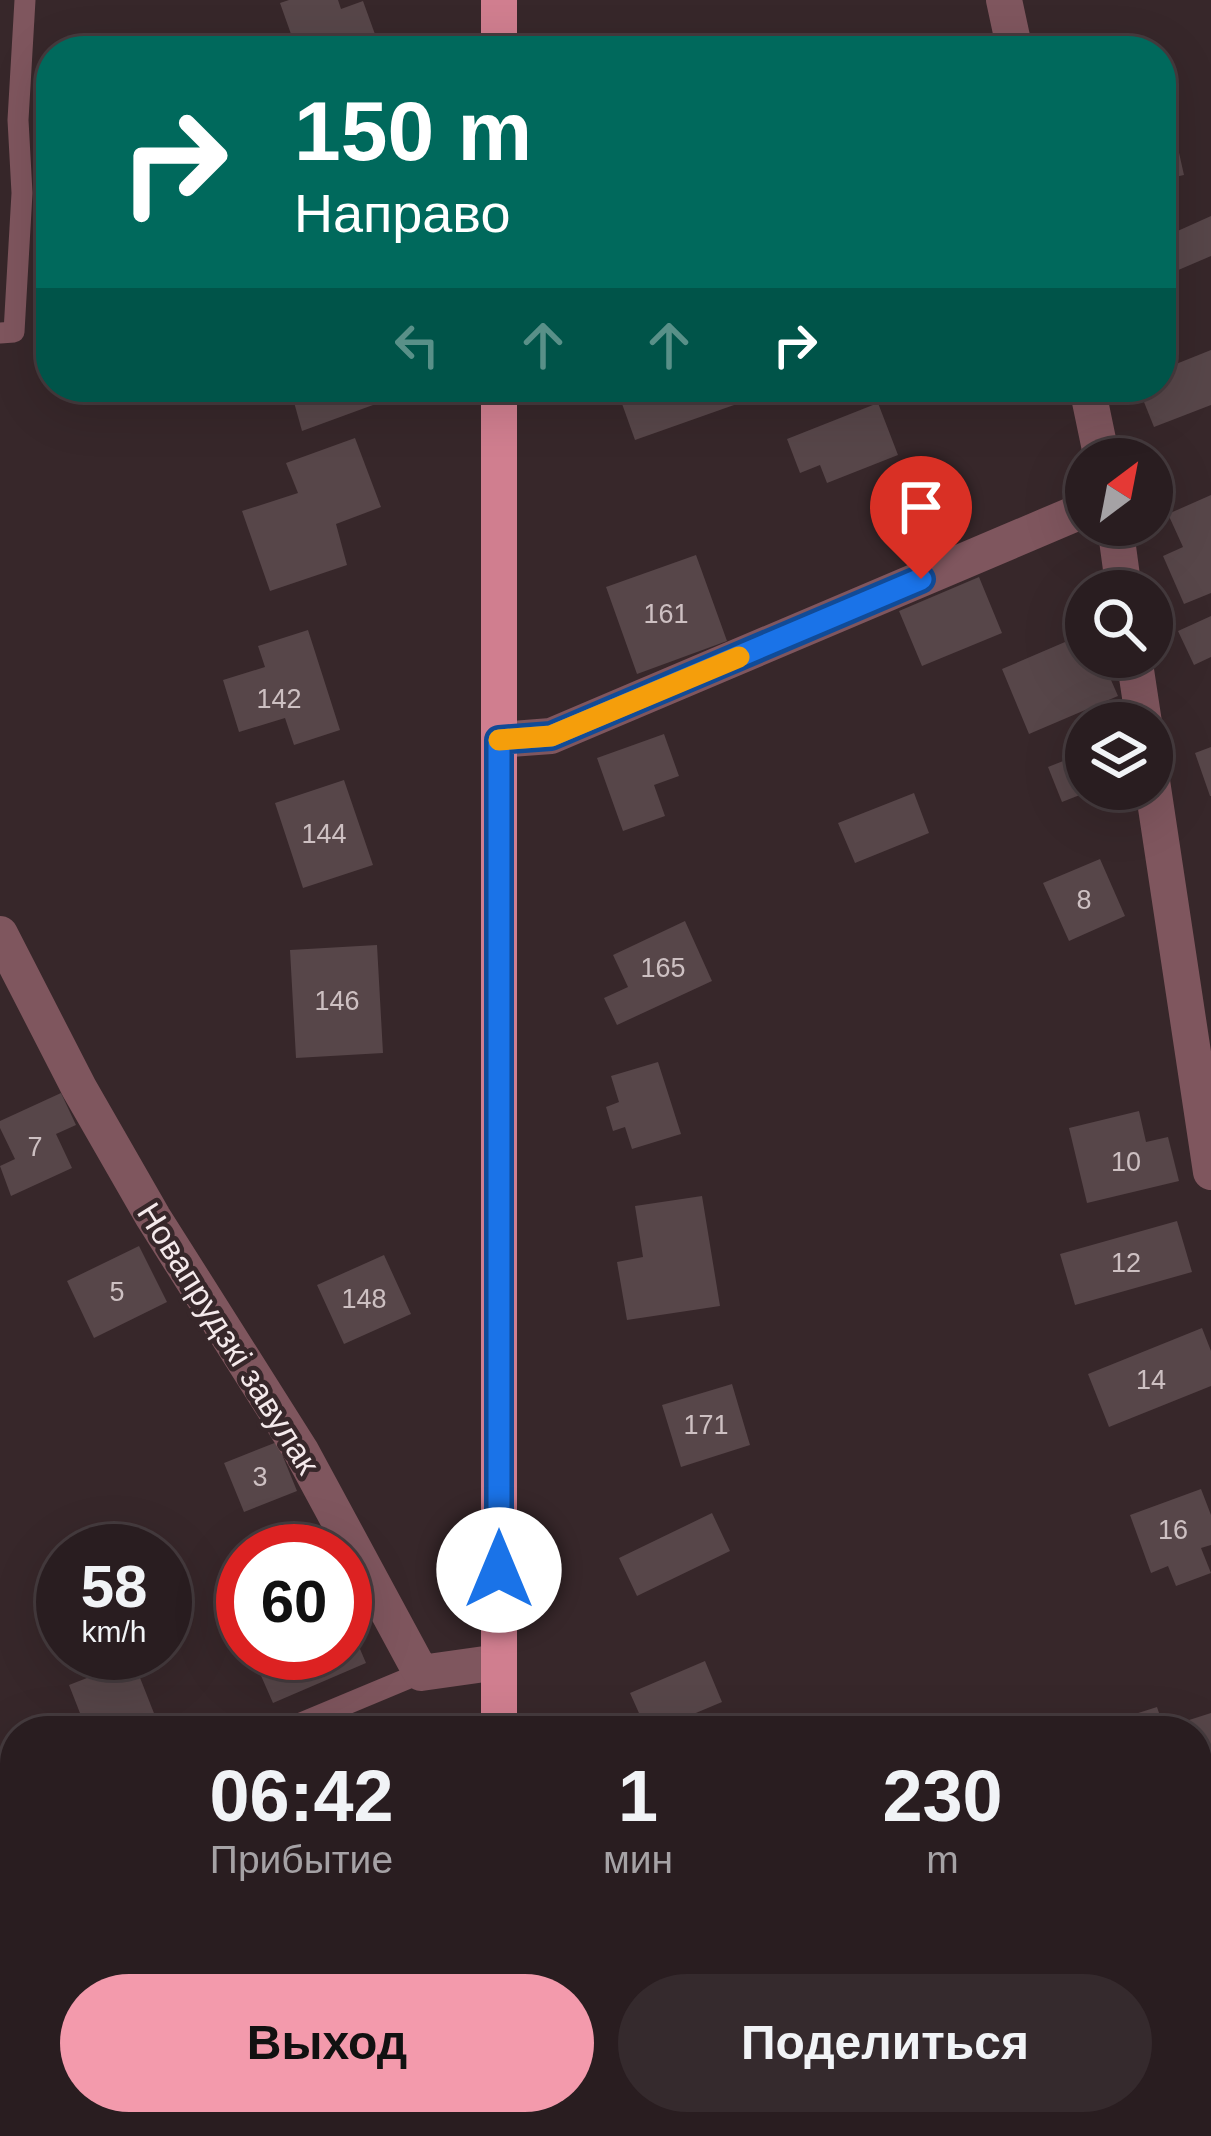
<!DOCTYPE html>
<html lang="ru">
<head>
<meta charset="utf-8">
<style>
	:root { --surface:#291d20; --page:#352a2d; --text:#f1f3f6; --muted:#a5a2a5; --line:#453b3e; --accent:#f39aac }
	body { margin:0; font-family:Arial,sans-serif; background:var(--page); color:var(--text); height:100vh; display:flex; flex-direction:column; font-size:45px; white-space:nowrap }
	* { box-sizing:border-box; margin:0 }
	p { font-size:39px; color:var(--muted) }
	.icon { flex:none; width:66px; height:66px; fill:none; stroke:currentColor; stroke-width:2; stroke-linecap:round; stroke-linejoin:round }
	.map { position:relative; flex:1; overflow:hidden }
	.drawer { position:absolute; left:0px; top:1716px; width:1212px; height:420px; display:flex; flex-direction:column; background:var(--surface); border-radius:48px 48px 0 0; box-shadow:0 12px 48px #0002,0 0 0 3px var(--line) }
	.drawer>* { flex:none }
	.guide { position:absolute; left:36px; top:36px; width:1140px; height:366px; border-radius:48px; box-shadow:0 12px 48px #0002,0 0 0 3px var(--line); background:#00695c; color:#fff; overflow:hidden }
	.needle { width:78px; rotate:32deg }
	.tools { position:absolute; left:1065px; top:438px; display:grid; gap:24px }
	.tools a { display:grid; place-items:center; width:108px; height:108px; border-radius:50%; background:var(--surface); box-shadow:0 12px 48px #0002,0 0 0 3px var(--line); font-size:60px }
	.speed { position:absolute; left:36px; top:1524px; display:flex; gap:24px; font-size:60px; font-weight:700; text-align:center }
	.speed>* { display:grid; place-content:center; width:156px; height:156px; border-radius:50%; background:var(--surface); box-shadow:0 12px 48px #0002,0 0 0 3px var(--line); line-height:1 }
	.speed small { font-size:30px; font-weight:400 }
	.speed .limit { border:18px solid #d22; background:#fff; color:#111 }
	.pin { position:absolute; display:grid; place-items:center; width:102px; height:102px; color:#fff; margin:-123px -51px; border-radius:50% 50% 50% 0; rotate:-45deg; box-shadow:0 0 12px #0007 }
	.pin .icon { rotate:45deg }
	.me { position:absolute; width:132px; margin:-66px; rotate:0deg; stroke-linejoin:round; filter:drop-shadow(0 0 9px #0008) }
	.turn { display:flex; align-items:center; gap:42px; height:252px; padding:0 60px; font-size:54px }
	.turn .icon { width:156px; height:156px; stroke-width:2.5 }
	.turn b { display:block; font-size:84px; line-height:102px }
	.lanes { display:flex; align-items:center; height:114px; padding:0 60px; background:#0003; justify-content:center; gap:60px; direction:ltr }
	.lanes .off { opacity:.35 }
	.eta { display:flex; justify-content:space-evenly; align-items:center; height:204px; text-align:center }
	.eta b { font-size:72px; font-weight:600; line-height:84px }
	.primary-button { display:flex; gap:24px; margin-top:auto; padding:24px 60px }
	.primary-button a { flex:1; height:138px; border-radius:72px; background:var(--accent); color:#111; font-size:48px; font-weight:600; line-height:138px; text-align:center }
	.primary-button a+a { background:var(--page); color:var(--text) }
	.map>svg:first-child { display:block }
</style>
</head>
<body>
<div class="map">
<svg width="1211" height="2136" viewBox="0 0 1211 2136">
	<rect width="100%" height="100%" fill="#37272a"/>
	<path fill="#574649" d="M289,0H338L341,9L363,1L376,37L356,44L359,51H297L280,3Z
		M1169,108L1184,175L1161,180V110Z
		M1211,216V256L1176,271L1162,238Z
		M1211,350V405L1154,427L1138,387H1161V370Z
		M314,387H367L373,405L302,431L292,395Z
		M616,387H747L751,399L635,440Z
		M878,403L898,455L827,483L820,465L800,473L787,439Z
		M355,438L381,507L336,524L347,565L270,591L242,511L298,493L286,463Z
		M1211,495V593L1184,604L1163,556L1183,547L1168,514Z
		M696,555L727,641L637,674L606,587Z
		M979,577L1002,633L922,666L899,611Z
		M1211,616V657L1194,665L1178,631Z
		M308,630L340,730L294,745L285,718L239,732L223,680L265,667L258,646Z
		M1086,633V657H1101L1118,696L1029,734L1002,669Z
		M664,734L679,776L654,785L665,816L623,831L597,758Z
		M1211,747V796H1210L1195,753Z
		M1086,752V789H1095L1062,802L1048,767Z
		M344,780L373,865L303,888L275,803Z
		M914,793L929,833L855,863L838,823Z
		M1100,859L1125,916L1069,941L1043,883Z
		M685,921L712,981L617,1025L604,998L628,987L613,955Z
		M377,945L383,1053L296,1058L290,950Z
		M658,1062L681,1134L632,1149L625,1127L613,1131L606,1107L619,1102L611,1076Z
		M61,1093L76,1125L56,1134L72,1168L11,1196L0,1166L15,1159L0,1128V1121Z
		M1139,1111L1146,1142L1168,1137L1179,1181L1087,1203L1069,1128Z
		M702,1196L720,1306L627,1320L617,1262L643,1257L635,1206Z
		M1177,1221L1192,1272L1075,1305L1060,1254Z
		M139,1246L167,1302L94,1338L67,1281Z
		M384,1255L411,1314L344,1344L317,1285Z
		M1202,1328L1211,1351V1386L1109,1427L1088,1374Z
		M732,1384L750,1445L681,1467L662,1405Z
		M277,1442L297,1491L244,1512L224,1463Z
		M1201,1489L1211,1515V1545L1201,1548L1211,1573L1176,1586L1168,1566L1151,1573L1130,1515Z
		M712,1513L730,1551L637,1596L619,1558Z
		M345,1614L366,1663L273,1703L251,1653H345Z
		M133,1660L161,1731H87L69,1685Z
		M705,1661L722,1702L653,1731H647L630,1693Z
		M1157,1707L1164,1728L1211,1713V1754L1197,1758V1731H1113L1110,1722Z
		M1211,1840V1887L1197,1893V1846Z
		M232,2121H342L348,2136H238Z
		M581,2121H645L651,2136H586Z"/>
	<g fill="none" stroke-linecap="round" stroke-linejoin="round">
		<path stroke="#7f565e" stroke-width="21" d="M0,333L14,332L22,193L18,120L25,0
			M282,1731L421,1673
			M0,1849L15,1843"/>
		<path stroke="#7f565e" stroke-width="36" d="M1004,0L1015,51
			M1087,387L1102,459
			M1115,525L1124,591
			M1134,657L1144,723
			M499,740L551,736L1086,509
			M1152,781L1211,1172
			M0,934L79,1088L153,1217L301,1451L421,1673L499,1662"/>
		<path stroke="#d07e8f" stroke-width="36" d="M499,0V51
			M499,1731V387
			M499,2121V2136"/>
	</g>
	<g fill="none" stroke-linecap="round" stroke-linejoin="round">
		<g stroke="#114b97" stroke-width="30">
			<path id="route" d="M499,1570V740L551,736L921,579"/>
		</g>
		<use href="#route" stroke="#1a73e8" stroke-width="21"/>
		<path stroke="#f59e0b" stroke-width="21" d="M499,740L551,736L739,657"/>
	</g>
	<g text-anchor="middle" stroke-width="9" stroke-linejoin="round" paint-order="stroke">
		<g font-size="27" fill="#cdc0c2">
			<text x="666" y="623">161</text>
			<text x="279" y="708">142</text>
			<text x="324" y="843">144</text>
			<text x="1084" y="909">8</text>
			<text x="663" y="977">165</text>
			<text x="337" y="1010">146</text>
			<text x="35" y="1156">7</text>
			<text x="1126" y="1171">10</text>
			<text x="1126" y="1272">12</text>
			<text x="117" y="1301">5</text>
			<text x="364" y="1308">148</text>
			<text x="1151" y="1389">14</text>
			<text x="706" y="1434">171</text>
			<text x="260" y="1486">3</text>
			<text x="1173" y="1539">16</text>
		</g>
		<g font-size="33" fill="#f4e9eb" stroke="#37272a">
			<text transform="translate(229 1338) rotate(58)" y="12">Новапрудзкі завулак</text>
		</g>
	</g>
</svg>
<div class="tools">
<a><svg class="needle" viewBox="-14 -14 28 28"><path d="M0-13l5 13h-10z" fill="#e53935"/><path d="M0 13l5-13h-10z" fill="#a5a2a5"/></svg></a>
<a><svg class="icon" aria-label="search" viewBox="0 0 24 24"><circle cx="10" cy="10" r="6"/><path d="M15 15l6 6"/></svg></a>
<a><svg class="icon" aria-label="layers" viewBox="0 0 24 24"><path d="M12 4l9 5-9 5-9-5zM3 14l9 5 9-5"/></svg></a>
</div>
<div class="speed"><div>58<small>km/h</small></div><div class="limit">60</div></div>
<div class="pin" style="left:921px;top:579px;background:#d93025"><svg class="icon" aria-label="arrive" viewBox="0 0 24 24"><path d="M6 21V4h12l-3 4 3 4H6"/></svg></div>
<svg class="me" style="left:499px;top:1570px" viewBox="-20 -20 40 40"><circle r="19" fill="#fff"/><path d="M0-13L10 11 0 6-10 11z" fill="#1a73e8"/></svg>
<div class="guide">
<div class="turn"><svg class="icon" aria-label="right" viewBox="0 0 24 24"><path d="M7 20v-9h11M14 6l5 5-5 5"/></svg><div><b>150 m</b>Направо</div></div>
<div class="lanes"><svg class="icon off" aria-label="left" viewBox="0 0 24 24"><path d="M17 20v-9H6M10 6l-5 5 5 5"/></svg><svg class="icon off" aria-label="ahead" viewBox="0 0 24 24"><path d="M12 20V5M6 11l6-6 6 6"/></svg><svg class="icon off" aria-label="ahead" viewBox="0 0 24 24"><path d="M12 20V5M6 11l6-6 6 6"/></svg><svg class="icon" aria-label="right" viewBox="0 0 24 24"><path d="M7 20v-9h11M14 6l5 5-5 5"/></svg></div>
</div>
<section class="drawer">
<div class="eta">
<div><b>06:42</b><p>Прибытие</p></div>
<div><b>1</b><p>мин</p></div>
<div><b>230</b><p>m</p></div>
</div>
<div class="primary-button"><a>Выход</a><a>Поделиться</a></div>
</section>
</div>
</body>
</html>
